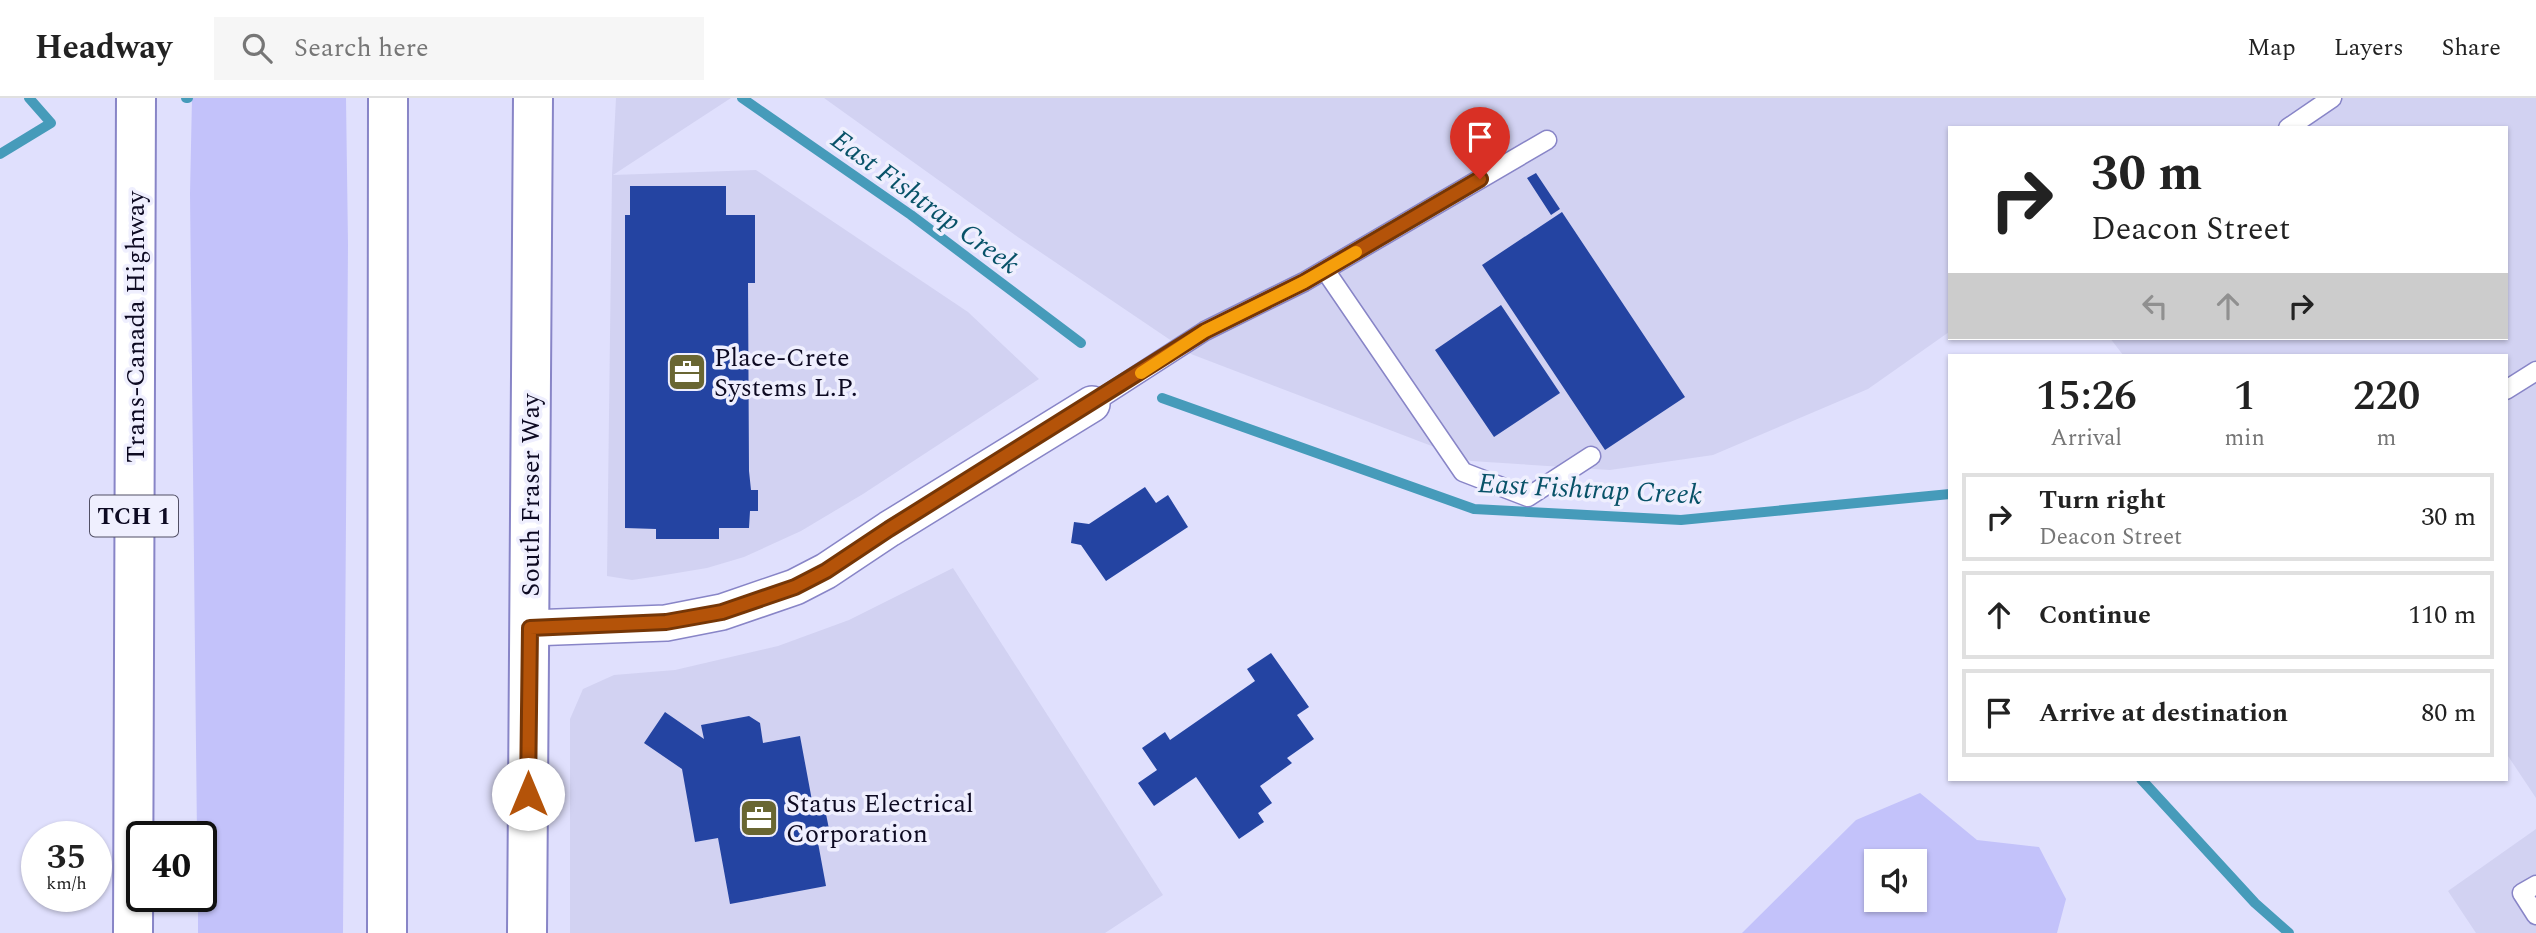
<!DOCTYPE html>
<html lang="en">
<head>
<meta charset="utf-8">
<style>
	:root { --surface:#fff; --page:#f6f6f6; --text:#222; --muted:#767676; --line:#e0e0e0 }
	body { margin:0; font-family:Spectral,serif; background:var(--page); color:var(--text); height:100vh; display:flex; flex-direction:column; font-size:26px; white-space:nowrap }
	* { box-sizing:border-box; margin:0 }
	p { font-size:23px; color:var(--muted) }
	.icon { flex:none; width:38px; height:38px; fill:none; stroke:currentColor; stroke-width:2; stroke-linecap:round; stroke-linejoin:round }
	.map { position:relative; flex:1; overflow:hidden }
	.sheet { position:absolute; left:1948px; top:256px; width:560px; height:427px; display:flex; flex-direction:column; background:var(--surface); border-radius:0px; box-shadow:0 2px 5px #0004 }
	.sheet>* { flex:none }
	.top-card { position:absolute; left:1948px; top:28px; width:560px; height:214px; border-radius:0px; box-shadow:0 2px 5px #0004; background:#fff; color:var(--text); overflow:hidden }
	.controls { position:absolute; left:1864px; top:751px; display:grid; gap:14px }
	.controls a { display:grid; place-items:center; width:63px; height:63px; border-radius:0px; background:var(--surface); box-shadow:0 2px 5px #0004; font-size:35px }
	.speed { position:absolute; left:21px; top:723px; display:flex; gap:14px; font-size:35px; font-weight:700; text-align:center }
	.speed>* { display:grid; place-content:center; width:91px; height:91px; border-radius:50%; background:var(--surface); box-shadow:0 2px 5px #0004; line-height:1 }
	.speed small { font-size:18px; font-weight:400 }
	.speed .limit { border:4px solid #111; border-radius:10px; background:#fff; color:#111 }
	.pin { position:absolute; display:grid; place-items:center; width:60px; height:60px; color:#fff; margin:-72px -30px; border-radius:50% 50% 50% 0; rotate:-45deg; box-shadow:0 0 7px #0007 }
	.pin .icon { rotate:45deg }
	.me { position:absolute; width:77px; margin:-38px; rotate:0deg; stroke-linejoin:round; filter:drop-shadow(0 0 5px #0008) }
	.turn { display:flex; align-items:center; gap:24px; height:147px; padding:0 28px; font-size:32px }
	.turn .icon { width:91px; height:91px; stroke-width:2.5 }
	.turn b { display:block; font-size:49px; line-height:60px }
	.lanes { display:flex; align-items:center; height:66px; padding:0 28px; background:#0003; justify-content:center; gap:35px; direction:ltr }
	.lanes .off { opacity:.35 }
	.eta { display:flex; justify-content:space-evenly; align-items:center; height:119px; text-align:center }
	.eta b { font-size:42px; font-weight:600; line-height:49px }
	ul { padding:0; list-style:none }
	li { display:flex; align-items:center; gap:21px; height:88px; margin:0 14px 10px; padding:0 14px; border:4px solid var(--line); border-radius:0px }
	li div { flex:1 }
	li b { display:block; font-size:26px }
	li em { font-style:normal }
	header { display:flex; align-items:center; gap:42px; box-sizing:border-box; height:98px; padding:0 35px; background:var(--surface); border-bottom:2px solid var(--line) }
	header strong { font-size:33px }
	nav { display:flex; gap:38px; margin-inline-start:auto; font-size:24px }
	.search { width:490px; height:63px; background:var(--page); display:flex; align-items:center; gap:18px; box-sizing:border-box; padding:0 24px; border-radius:0px; color:var(--muted); font-size:26px }
	.map>svg:first-child { display:block }
</style>
</head>
<body>
<header>
<strong>Headway</strong>
<div class="search"><svg class="icon" aria-label="search" viewBox="0 0 24 24"><circle cx="10" cy="10" r="6"/><path d="M15 15l6 6"/></svg>Search here</div>
<nav><a>Map</a><a>Layers</a><a>Share</a></nav>
</header>
<div class="map">
<svg width="2536" height="835" viewBox="0 0 2536 835">
	<rect width="100%" height="100%" fill="#e0e0fd"/>
	<path fill="#d2d2f2" d="M616,0H731L613,77L756,72L968,214L1039,281L863,396L801,433L744,459L707,470L659,478L632,482L607,478L612,77Z
		M824,0H2536V700L2506,655V257H2123L2110,240H2506V30H1950L1949,234L1868,291L1713,357L1610,372L1471,363L1191,256L1015,137Z
		M953,470L1163,797L1105,835H570V621L583,591L614,577L675,572L778,548L849,522Z
		M2536,731V835H2476L2448,793Z"/>
	<path fill="#c3c2fa" fill-rule="evenodd" d="M192,0H346L348,147L343,835H198V798H201V738H197L190,96Z
		M1920,695L1977,742L2039,749L2066,801L2057,835H1742L1856,722ZM1876,763H1914V802H1876Z"/>
	<g fill="none" stroke-linecap="round" stroke-linejoin="round">
		<path stroke="#469bba" stroke-width="10" d="M186,0H188
			M742,0L911,117L1081,245
			M0,56L51,25L29,0
			M1162,300L1474,411L1681,422L1950,396
			M2141,681L2255,805L2289,835"/>
	</g>
	<path fill="#2444a2" d="M1536,75L1560,111L1551,117L1527,80Z
		M630,88H726V117H755V185H748L749,373L751,392H758V413H750L749,430H719V441H656V431L625,430V117H630Z
		M1562,114L1685,299L1605,352L1482,167Z
		M1501,207L1560,295L1494,339L1435,252Z
		M1145,389L1156,405L1168,397L1188,429L1106,483L1081,447L1071,445L1074,424L1089,426Z
		M1271,555L1309,609L1297,617L1314,641L1287,660L1292,665L1260,688L1272,705L1258,715L1264,724L1239,741L1196,679L1154,708L1138,685L1157,672L1142,650L1165,634L1170,642L1255,583L1247,571Z
		M665,614L704,641L701,627L749,618L760,625L763,645L800,638L813,708L824,706L829,731L816,734L826,788L730,806L718,740L695,744L682,671L644,645Z"/>
	<g fill="none" stroke-linecap="round" stroke-linejoin="round">
		<g stroke="#8885c7" stroke-width="21">
			<path id="service" d="M2288,30L2332,0
				M1325,172L1463,374L1528,399L1591,358
				M2506,292L2536,273
				M1092,306L1205,233L1304,184L1547,42
				M2536,787L2522,795L2536,817"/>
		</g>
		<g stroke="#8885c7" stroke-width="38">
			<path id="minor" d="M530,530L666,525L722,514L795,489L826,473L889,431L1092,306"/>
		</g>
		<g stroke="#8885c7" stroke-width="42">
			<path id="tertiary" d="M527,835L533,0"/>
		</g>
		<g stroke="#8885c7" stroke-width="42">
			<path id="motorway" d="M133,835L136,0
				M387,835L388,0"/>
		</g>
		<use href="#service" stroke="#fff" stroke-width="18"/>
		<use href="#minor" stroke="#fff" stroke-width="35"/>
		<use href="#tertiary" stroke="#fff" stroke-width="38"/>
		<use href="#motorway" stroke="#fff" stroke-width="38"/>
	</g>
	<g fill="none" stroke-linecap="round" stroke-linejoin="round">
		<g stroke="#753606" stroke-width="18">
			<path id="route" d="M528,696L530,530L666,524L722,514L795,489L826,473L889,431L1205,233L1304,184L1480,81"/>
		</g>
		<use href="#route" stroke="#b45309" stroke-width="12"/>
		<path stroke="#f59e0b" stroke-width="12" d="M1141,275L1205,233L1304,184L1356,154"/>
	</g>
	<defs>
		<g id="office-square" transform="scale(2.0125)"><rect x="-9" y="-9" width="18" height="18" rx="4" fill="#696632" stroke="#efeffe"/><path d="M-6-3h4V-5.5h4V-3h4V5H-6ZM-1-4.5V-3h2v-1.5ZM-6 0V1H6V0Z" fill="#fff"/></g>
	</defs>
	<g fill-rule="evenodd">
		<use href="#office-square" x="687" y="274"/>
		<use href="#office-square" x="759" y="720"/>
	</g>
	<g text-anchor="middle" stroke-width="7" stroke-linejoin="round" paint-order="stroke">
		<rect fill="#efeffe" stroke="#514f64" stroke-width="2" x="90" y="397.5" width="88" height="41" rx="5"/>
		<g font-size="24" font-weight="bold" fill="#0d0a22">
			<text x="134" y="426">TCH 1</text>
		</g>
		<g font-size="26" fill="#0d0a22" stroke="#efeffe">
			<text transform="translate(135 229) rotate(-90)" y="9">Trans-Canada Highway</text>
			<text transform="translate(530 397) rotate(-90)" y="9">South Fraser Way</text>
		</g>
		<g font-size="26" fill="#0d0a22" stroke="#efeffe" text-anchor="start">
			<text x="714" y="268">Place-Crete<tspan x="714" dy="30">Systems L.P.</tspan></text>
			<text x="786" y="714">Status Electrical<tspan x="786" dy="30">Corporation</tspan></text>
		</g>
		<g font-size="28" font-style="italic" fill="#085268" stroke="#efeffe">
			<text transform="translate(926 103) rotate(36)" y="10">East Fishtrap Creek</text>
			<text transform="translate(1590 390) rotate(3)" y="10">East Fishtrap Creek</text>
		</g>
	</g>
</svg>
<div class="controls">
<a><svg class="icon" aria-label="sound" viewBox="0 0 24 24"><path d="M4 9h4l5-4v14l-5-4H4zM17 9q2 3 0 6"/></svg></a>
</div>
<div class="speed"><div>35<small>km/h</small></div><div class="limit">40</div></div>
<div class="pin" style="left:1480px;top:81px;background:#d93025"><svg class="icon" aria-label="arrive" viewBox="0 0 24 24"><path d="M6 21V4h12l-3 4 3 4H6"/></svg></div>
<svg class="me" style="left:528px;top:696px" viewBox="-20 -20 40 40"><circle r="19" fill="#fff"/><path d="M0-13L10 11 0 6-10 11z" fill="#b45309"/></svg>
<div class="top-card">
<div class="turn"><svg class="icon" aria-label="right" viewBox="0 0 24 24"><path d="M7 20v-9h11M14 6l5 5-5 5"/></svg><div><b>30 m</b>Deacon Street</div></div>
<div class="lanes"><svg class="icon off" aria-label="left" viewBox="0 0 24 24"><path d="M17 20v-9H6M10 6l-5 5 5 5"/></svg><svg class="icon off" aria-label="ahead" viewBox="0 0 24 24"><path d="M12 20V5M6 11l6-6 6 6"/></svg><svg class="icon" aria-label="right" viewBox="0 0 24 24"><path d="M7 20v-9h11M14 6l5 5-5 5"/></svg></div>
</div>
<section class="sheet">
<div class="eta">
<div><b>15:26</b><p>Arrival</p></div>
<div><b>1</b><p>min</p></div>
<div><b>220</b><p>m</p></div>
</div>
<ul>
<li><svg class="icon" aria-label="right" viewBox="0 0 24 24"><path d="M7 20v-9h11M14 6l5 5-5 5"/></svg><div><b>Turn right</b><p>Deacon Street</p></div><em>30 m</em></li>
<li><svg class="icon" aria-label="ahead" viewBox="0 0 24 24"><path d="M12 20V5M6 11l6-6 6 6"/></svg><div><b>Continue</b></div><em>110 m</em></li>
<li><svg class="icon" aria-label="arrive" viewBox="0 0 24 24"><path d="M6 21V4h12l-3 4 3 4H6"/></svg><div><b>Arrive at destination</b></div><em>80 m</em></li>
</ul>
</section>
</div>
</body>
</html>
